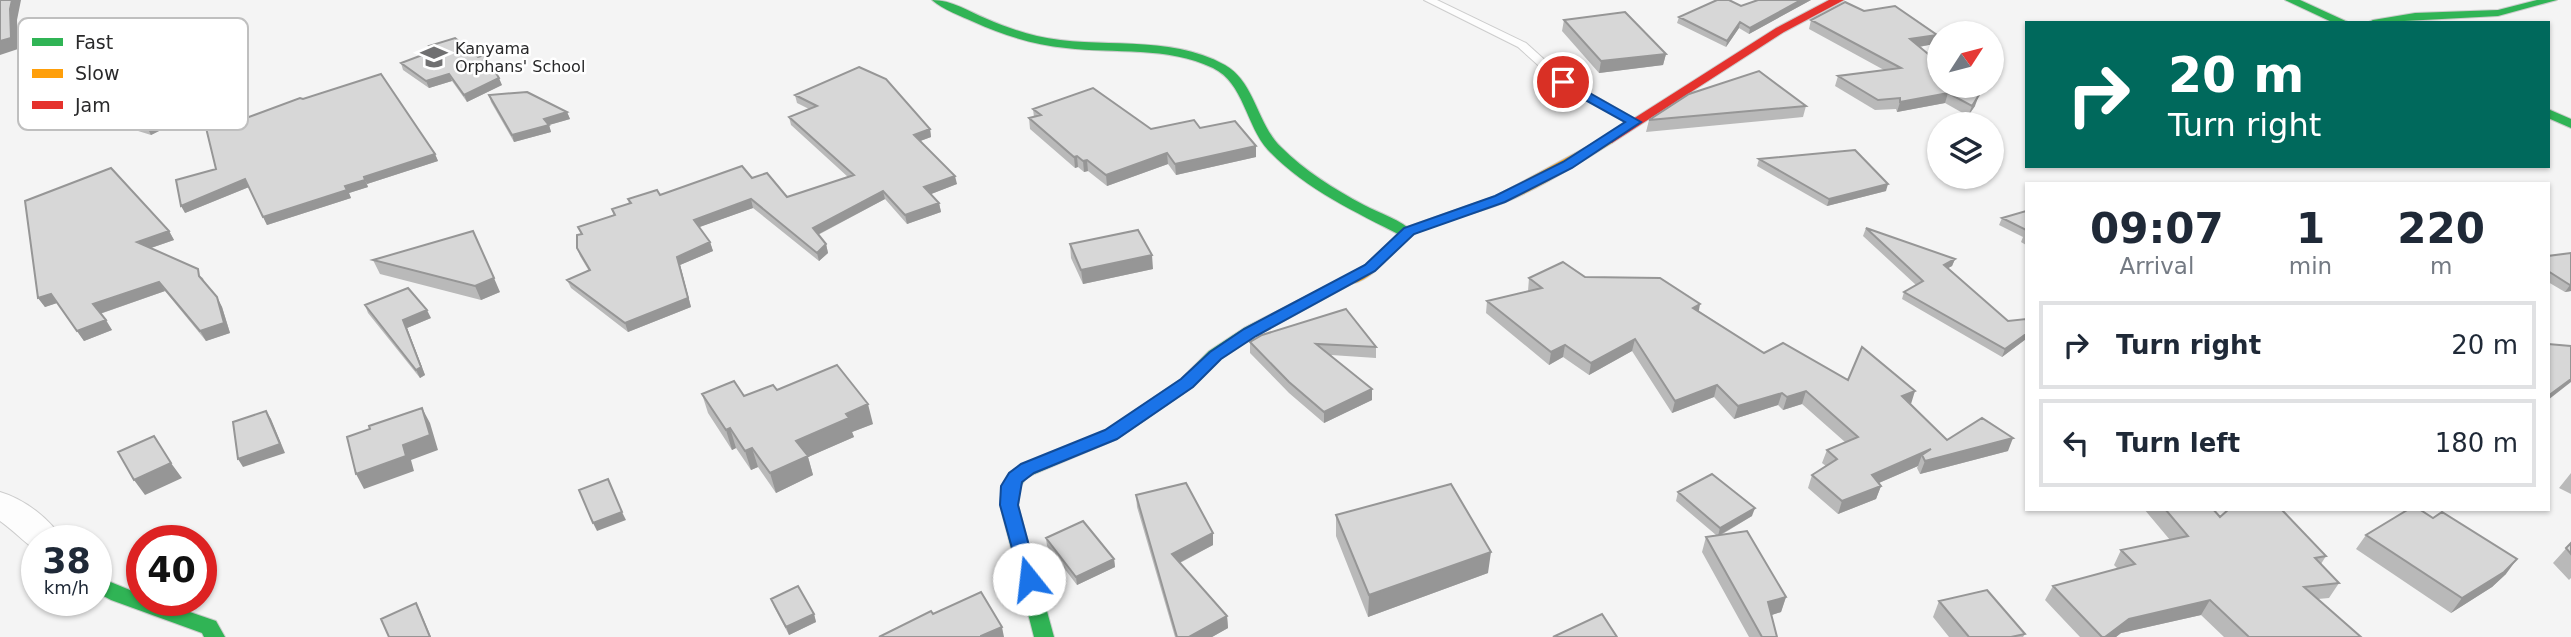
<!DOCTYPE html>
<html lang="en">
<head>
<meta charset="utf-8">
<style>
	:root { --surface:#fff; --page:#f2f2f3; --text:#1f2937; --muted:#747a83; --line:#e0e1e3 }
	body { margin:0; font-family:"DejaVu Sans",sans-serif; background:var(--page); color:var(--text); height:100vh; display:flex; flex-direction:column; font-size:26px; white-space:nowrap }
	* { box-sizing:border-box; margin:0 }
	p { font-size:23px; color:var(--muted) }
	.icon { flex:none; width:38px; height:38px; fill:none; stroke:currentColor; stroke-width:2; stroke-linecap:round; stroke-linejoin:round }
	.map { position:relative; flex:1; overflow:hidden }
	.sheet { position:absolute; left:2025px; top:182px; width:525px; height:329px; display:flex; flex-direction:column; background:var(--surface); border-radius:0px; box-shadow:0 2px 5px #0004 }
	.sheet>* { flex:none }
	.hud { position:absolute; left:2025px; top:21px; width:525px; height:147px; border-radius:0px; box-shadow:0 2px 5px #0004; background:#00695c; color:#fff; overflow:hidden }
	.needle { width:46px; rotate:54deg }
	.tools { position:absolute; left:1927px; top:21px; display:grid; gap:14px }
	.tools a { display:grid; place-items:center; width:77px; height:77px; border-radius:50%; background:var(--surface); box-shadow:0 2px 5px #0004; font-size:35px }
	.speed { position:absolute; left:21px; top:525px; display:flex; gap:14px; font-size:35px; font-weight:700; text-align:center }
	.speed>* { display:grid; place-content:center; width:91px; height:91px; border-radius:50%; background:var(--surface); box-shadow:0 2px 5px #0004; line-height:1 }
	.speed small { font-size:18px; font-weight:400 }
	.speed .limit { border:10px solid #d22; background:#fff; color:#111 }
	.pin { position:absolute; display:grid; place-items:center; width:60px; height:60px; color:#fff; margin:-30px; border:4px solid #fff; border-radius:50%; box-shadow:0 2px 7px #0007 }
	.me { position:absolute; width:77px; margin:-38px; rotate:344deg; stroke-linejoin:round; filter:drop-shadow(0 0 5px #0008) }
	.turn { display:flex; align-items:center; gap:24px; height:147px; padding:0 28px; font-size:32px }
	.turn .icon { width:91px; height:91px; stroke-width:2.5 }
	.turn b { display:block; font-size:49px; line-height:60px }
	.eta { display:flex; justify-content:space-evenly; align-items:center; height:119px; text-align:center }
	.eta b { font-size:42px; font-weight:700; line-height:49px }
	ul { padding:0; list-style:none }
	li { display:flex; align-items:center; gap:21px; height:88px; margin:0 14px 10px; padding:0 14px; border:4px solid var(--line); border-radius:0px }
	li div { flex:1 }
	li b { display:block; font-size:26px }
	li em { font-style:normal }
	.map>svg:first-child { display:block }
</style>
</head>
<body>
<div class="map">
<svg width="2571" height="637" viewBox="0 0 2571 637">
	<rect width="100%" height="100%" fill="#f4f4f4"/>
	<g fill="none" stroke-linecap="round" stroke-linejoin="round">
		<g stroke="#ccc" stroke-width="2">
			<path id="lane" d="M1424,0H1437L1526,43L1567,80L1641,122L1639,124H1631L1559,84L1518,47Z"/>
		</g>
		<g stroke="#ccc" stroke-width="2">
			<path id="street" d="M0,492C24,499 51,519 63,541H37V551C24,542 13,530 0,521Z"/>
		</g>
		<g stroke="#ccc" stroke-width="2">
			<path id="fast" d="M932,0C952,0 968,11 987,19C1003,26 1020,32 1037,36C1098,50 1168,33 1225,65C1255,82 1257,124 1281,147C1305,171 1334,189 1364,205C1379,213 1402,220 1414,233L1407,237L1402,236C1355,212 1305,189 1268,150C1246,126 1244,83 1213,68C1167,46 1115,54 1066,48C1034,45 1003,35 974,22C961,16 943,10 932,0Z
				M2285,0H2300L2350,23H2334Z
				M2537,0H2557L2498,16L2367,23L2373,20L2415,13L2498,10Z
				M2548,109L2571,119V128L2548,118Z
				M1348,275L1356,280L1353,283L1256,336L1221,359L1193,387L1117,439L1027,477L1020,487L1018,505L1054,637H1034L1000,505L1002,486L1015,469L1105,431L1181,379L1209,351L1244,328Z
				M96,576L142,595V600H155L216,621L225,637H204L202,633L111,600L96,592Z"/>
		</g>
		<g stroke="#ccc" stroke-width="2">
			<path id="slow" d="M1607,136L1612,137V143C1577,164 1541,188 1503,203C1475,214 1443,220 1416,233C1395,244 1370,290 1343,283L1340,280L1365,265L1404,228L1496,196Z"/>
		</g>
		<g stroke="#ccc" stroke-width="2">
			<path id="jam" d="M1829,0H1844L1784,32L1612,143H1602L1600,140L1776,28Z"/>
		</g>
		<use href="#lane" fill="#fdfdfd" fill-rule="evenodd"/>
		<use href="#street" fill="#fdfdfd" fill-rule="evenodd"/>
		<use href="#fast" fill="#30b455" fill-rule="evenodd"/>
		<use href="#slow" fill="#ff9f0a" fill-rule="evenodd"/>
		<use href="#jam" fill="#e5322d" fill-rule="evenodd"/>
	</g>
	<path fill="#b9b9b9" d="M1758,0H1811L1749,34L1739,28L1726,47L1677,23L1679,17L1741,6Z
		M1564,20L1666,54L1663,65L1599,73L1562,31Z
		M1811,20L1934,44L1919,47L1975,106L1968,116L1945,103L1897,112L1896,109L1875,110L1835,86L1838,76L1884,70L1809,29Z
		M429,46L502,85L467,102L452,81L429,88L403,70L401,63L431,52Z
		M489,95L567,112L570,119L549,125L551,132L514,142L491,102Z
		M795,95L930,129L931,137L920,141L957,184L931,194L939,203L941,212L907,224L885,199L818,235L826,244L828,253L819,261L753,208L699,227L710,242L713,251L680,265L691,307L628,332L571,288L567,280L589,271L580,256L577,248L581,234L578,227L614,215L612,209L629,204L628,199L660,195L752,178L787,197L848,177L791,125L789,117L809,109L797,103Z
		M1806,106L1803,117L1646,132L1649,120Z
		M201,109L249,117L435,154L438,161L367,184L368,187L349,193L351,198L267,225L249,187L185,213L216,169L201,110L151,135L109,122L102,111Z
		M1033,109L1151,129L1200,128L1256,146V157L1176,175L1168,164L1107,186L1088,171L1084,172L1078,167L1075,168L1030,129L1029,118L1034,117Z
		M1759,159L1886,191L1827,206L1757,166Z
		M2026,211V245L2021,242L2023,237L1999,225L2002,218Z
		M1866,228L1955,259L1952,266L1948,268L2008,321L2026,319V339L2002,357L1902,299L1904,292L1916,285L1863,236Z
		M169,231L174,240L151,248L203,278L204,282L217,297L222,307L230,333L206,341L165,291L100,314L112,330L84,341L57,303L45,307L38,298Z
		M1070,244L1153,269L1083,284L1071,258Z
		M2571,253V291L2565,292L2548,282V256Z
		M373,260L500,292L481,300L380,274Z
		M1585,277L1699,311L1764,353L1848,380L1911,404L1947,440L2008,451L1920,474L1917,468L1918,466L1879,483L1881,486L1876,499L1838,514L1808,488L1812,475L1826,466L1822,463L1827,450L1845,442L1802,404L1783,410L1778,405L1734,419L1714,397L1672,413L1632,351L1589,375L1563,357L1549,365L1486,313L1487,301L1528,291L1529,278Z
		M365,305L431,318L407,328L425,375L420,378L368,313Z
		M1262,335L1376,347V358L1331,355L1372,400L1324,423L1289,393L1250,353V342Z
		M777,390L873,424L852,432L854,437L808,457L813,475L776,493L758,467L751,470L736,448L732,450L708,413L702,394L744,396Z
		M2571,473V494L2559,488Z
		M1678,492L1752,516L1721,535L1786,597L1781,612L1771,615L1777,637H1749L1702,552L1706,537L1716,535L1676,501Z
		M1136,495L1213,545L1180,563L1227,616L1228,628L1212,637H1175L1137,507Z
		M2144,509H2213L2220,517L2326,556L2321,564L2339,583L2329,598L2318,599L2361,637H2224L2201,615L2121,633L2116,637H2080L2045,600L2053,586L2118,569L2114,565L2121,550L2170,540Z
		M1336,515L1488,573L1368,617L1336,536Z
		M2366,535L2506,574L2492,587L2451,613L2356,549Z
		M1046,538L1114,559L1115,567L1077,585L1047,546Z
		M2571,543V578L2569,580L2553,563Z
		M771,599L814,614L816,622L789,635L774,607Z
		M1939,601L2025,634L2023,637H1949L1933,617Z"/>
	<path fill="#969696" d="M12,0H21L17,20L18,49L0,55V41Z
		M1801,0H1811L1749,34L1750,28Z
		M1740,22L1739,28L1726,47L1727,41Z
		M1937,35L1934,44L1907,49L1910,39Z
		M1666,54L1663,65L1599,73L1601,61Z
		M449,74L452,81L429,88L426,81Z
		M499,78L502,85L467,102L464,95Z
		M1948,93L1945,103L1897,112L1900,102Z
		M1979,95L1975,106L1968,116L1972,106Z
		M195,98L201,110L151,135L145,123Z
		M567,112L570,119L549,125L551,132L514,142L512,135L544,119Z
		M930,129L931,137L915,143L914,135Z
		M1256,146V157L1176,175L1175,164Z
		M1167,153L1168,164L1107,186L1106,175Z
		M435,154L438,161L367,184L364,177Z
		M1077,156L1078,167L1075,168L1074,157Z
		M1087,160L1088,171L1084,172L1083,161Z
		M955,176L957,184L926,196L924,187Z
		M245,179L249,187L185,213L181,206Z
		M365,180L368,187L349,193L351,198L267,225L263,217L345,186Z
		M1888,184L1886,191L1827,206L1829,199Z
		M883,191L885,199L815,236L813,228Z
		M751,199L753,208L697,228L694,220Z
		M939,203L941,212L907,224L905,215Z
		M169,231L174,240L142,251L137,242Z
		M710,242L713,251L680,265L691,307L628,332L625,323L677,257Z
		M826,244L828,253L819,261L817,253Z
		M1152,255L1153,269L1083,284L1081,270Z
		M1955,259L1952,266L1941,272L1944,265Z
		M494,278L500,292L481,300L475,286Z
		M159,282L165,291L99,314L93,304Z
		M2571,284V291L2565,292L2570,285Z
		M51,294L57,303L45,307L38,298Z
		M217,297L222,307L230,333L206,341L200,331Z
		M1700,304L1698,316L1693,308Z
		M427,310L431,318L407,328L425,375L420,378L416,370L403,320Z
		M106,320L112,330L84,341L77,331Z
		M2026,334V339L2002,357L2005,349Z
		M1635,339L1632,351L1589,375L1591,363Z
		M1565,345L1563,357L1549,365L1551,352Z
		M2571,379V382L2548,400V396Z
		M1717,385L1714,397L1672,413L1675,401Z
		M1372,389V400L1324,423V412Z
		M1806,391L1802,404L1783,410L1787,397Z
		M1915,391L1911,404L1902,396Z
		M1782,393L1778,405L1734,419L1738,406Z
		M868,404L873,424L852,432L854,437L808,457L813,475L776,493L770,473L796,441L846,414Z
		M422,408L430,423L438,450L411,460L414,471L364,489L356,474L403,445Z
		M266,411L271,419L285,453L243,467L238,459Z
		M730,428L736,448L732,450L726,430Z
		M2013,438L2008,451L1920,474L1925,461L1922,455L1918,466L1867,488L1872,475L1931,449Z
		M752,448L758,467L751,470L745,451Z
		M171,463L182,478L145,495L134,480Z
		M1881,486L1876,499L1838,514L1842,501Z
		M1755,508L1752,516L1718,536L1720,528Z
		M622,512L626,520L597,531L593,523Z
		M1213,533V545L1173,566L1172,554Z
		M1491,552L1488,573L1368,617L1369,595Z
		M1114,559L1115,567L1077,585L1076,577Z
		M2517,559L2506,574L2492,587L2451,613L2462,598Z
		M1786,597L1781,612L1763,618L1768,602Z
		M2210,600L2201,615L2121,633L2116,637H2105L2129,619Z
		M416,603L420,611L431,637H430Z
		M814,614L816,622L789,635L786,627Z
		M1227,616L1228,628L1212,637H1189Z
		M1002,627L1004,637H981V636Z"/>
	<path fill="#d7d7d7" stroke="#969696" stroke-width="2" d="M0,0H12L10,9L11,38L0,41Z
		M1717,0H1729L1741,6L1758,0H1801L1750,28L1740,22L1727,41L1679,17Z
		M1845,2L1864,11L1895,6L1937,35L1910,39L1939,63V86H1967L1979,95L1972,106L1948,93L1900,102V98L1878,100L1838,76L1901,68L1811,20Z
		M1625,12L1666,54L1601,61L1564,20Z
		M455,38L478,57L485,55L499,78L464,95L449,74L426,81L401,63L433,51L429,46Z
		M859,67L886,79L930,129L914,135L955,176L924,187L939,203L905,215L883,191L813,228L826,244L817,253L751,199L694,220L710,242L677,257L688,298L625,323L567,280L590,270L577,248V235L582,234L578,227L615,215L612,209L631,203L628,199L657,190L660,195L742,166L752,178L767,173L787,197L854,175L789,117L817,106L795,95Z
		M1759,71L1806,106L1649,120L1689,94Z
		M381,74L435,154L364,177L365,180L345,186L347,190L263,217L245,179L181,206L176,180L216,169L200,103L249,117L300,98L303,99Z
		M1093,88L1151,129L1194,120L1200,128L1235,121L1256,146L1175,164L1167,153L1106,175L1087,160L1083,161L1077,156L1074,157L1029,118L1041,115L1033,109Z
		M527,92L567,112L544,119L549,125L512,135L489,95Z
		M1855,150L1888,184L1829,199L1759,159Z
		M111,168L169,231L137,242L198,269L199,276L217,297L224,323L200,331L159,282L93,304L106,320L77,331L51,294L38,298L25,201Z
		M2026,211V230L2002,218Z
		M1866,228L1955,259L1944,265L2008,321L2026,319V334L2005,349L1904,292L1923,281Z
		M1138,230L1152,255L1081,270L1070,244Z
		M473,231L494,278L475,286L373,260Z
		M2571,253V284L2570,285L2548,271V256Z
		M1563,262L1585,277L1660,278L1700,304L1693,308L1764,353L1783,343L1848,380L1862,347L1915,391L1902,396L1947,440L1982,418L2013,438L1925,461L1922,455L1931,449L1872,475L1881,486L1842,501L1812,475L1837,459L1827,450L1858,437L1806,391L1787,397L1782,393L1738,406L1717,385L1675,401L1635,339L1591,363L1565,345L1551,352L1487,301L1542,288L1529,278Z
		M408,288L427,310L403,320L421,367L416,370L365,305Z
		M1346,309L1376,347L1316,344L1372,389L1324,412L1289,382L1250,342L1262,335Z
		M2548,344L2571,346V379L2548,396Z
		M837,365L868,404L846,414L849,418L796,441L808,456L770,473L752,448L745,451L730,428L726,430L702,394L734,381L744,396L773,385L777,390Z
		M422,408L430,435L403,445L406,456L356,474L347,437L370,429L369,426Z
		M266,411L280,444L238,459L233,422Z
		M154,436L171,463L134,480L118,452Z
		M1712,474L1755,508L1720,528L1678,492Z
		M608,479L622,512L593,523L579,490Z
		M1186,483L1213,533L1172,554L1227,616L1189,637H1177L1136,495Z
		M1451,484L1491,552L1369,595L1336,515Z
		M2165,509H2213L2220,517L2229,509H2281L2326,556L2315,558L2339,583L2304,587L2361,637H2249L2210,600L2129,619L2105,637H2102L2053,586L2135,564L2121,550L2188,536Z
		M2409,509H2419L2433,518L2442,512L2517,559L2504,572L2462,598L2366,535Z
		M1083,521L1114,559L1076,577L1046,538Z
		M1747,531L1786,597L1768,602L1777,637H1762L1706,537Z
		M2571,543V554L2566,548Z
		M798,586L814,614L786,627L771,599Z
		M1987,590L2025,634L2011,637H1969L1939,601Z
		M981,592L1002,627L981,636V637H879L931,611L933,614Z
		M416,603L430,637H389L381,619Z
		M1602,614L1617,637H1553Z"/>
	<path fill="#1a73e8" stroke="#114b97" stroke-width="2" d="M1563,78L1641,122L1572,168L1505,202L1414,234L1375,271L1256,336L1221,359L1193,387L1117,439L1034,473L1022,482L1018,505L1038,579L1036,584L1029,586L1022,584L1000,505L1001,486L1009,473L1021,464L1105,430L1181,379L1210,352L1244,329L1365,265L1404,228L1495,196L1563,162L1625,122L1558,85V79Z"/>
	<defs>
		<g id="school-bare" transform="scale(2.1)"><path d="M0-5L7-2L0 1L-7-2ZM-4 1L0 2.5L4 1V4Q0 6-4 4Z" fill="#707071" stroke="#fff" stroke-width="2.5" paint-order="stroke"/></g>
	</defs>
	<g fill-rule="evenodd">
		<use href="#school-bare" x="434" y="57"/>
	</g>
	<g text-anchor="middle" stroke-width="5" stroke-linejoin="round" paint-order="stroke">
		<g font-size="16" fill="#29292a" stroke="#fff" text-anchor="start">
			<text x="455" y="54">Kanyama<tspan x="455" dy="18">Orphans' School</tspan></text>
		</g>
	</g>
	<rect x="18" y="18" width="230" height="112" rx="10" fill="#fff" stroke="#bfbfbf" stroke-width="2"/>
	<rect x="32" y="38" width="31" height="8" fill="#30b455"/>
	<rect x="32" y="69" width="31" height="9" fill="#ff9f0a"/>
	<rect x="32" y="101" width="31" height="8" fill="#e5322d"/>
	<g font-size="19" fill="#29292a">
		<text x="75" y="49">Fast</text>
		<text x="75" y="80">Slow</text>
		<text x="75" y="112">Jam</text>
	</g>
</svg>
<div class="tools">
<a><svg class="needle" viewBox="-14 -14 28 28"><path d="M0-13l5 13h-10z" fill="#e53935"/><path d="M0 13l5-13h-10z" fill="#747a83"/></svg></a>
<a><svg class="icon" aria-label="layers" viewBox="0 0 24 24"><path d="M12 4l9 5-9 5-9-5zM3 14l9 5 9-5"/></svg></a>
</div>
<div class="speed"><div>38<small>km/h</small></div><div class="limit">40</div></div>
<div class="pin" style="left:1563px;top:82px;background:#d93025"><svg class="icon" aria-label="arrive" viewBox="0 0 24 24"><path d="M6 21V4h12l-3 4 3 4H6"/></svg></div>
<svg class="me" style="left:1029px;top:579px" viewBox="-20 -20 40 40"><circle r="19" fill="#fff"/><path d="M0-13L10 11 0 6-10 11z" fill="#1a73e8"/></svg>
<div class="hud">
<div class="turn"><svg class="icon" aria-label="right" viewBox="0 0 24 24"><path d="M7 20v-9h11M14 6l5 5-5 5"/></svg><div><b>20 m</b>Turn right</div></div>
</div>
<section class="sheet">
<div class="eta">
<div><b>09:07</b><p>Arrival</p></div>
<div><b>1</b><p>min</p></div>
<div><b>220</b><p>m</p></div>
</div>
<ul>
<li><svg class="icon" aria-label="right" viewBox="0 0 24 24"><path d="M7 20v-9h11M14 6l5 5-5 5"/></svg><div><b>Turn right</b></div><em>20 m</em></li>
<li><svg class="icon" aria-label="left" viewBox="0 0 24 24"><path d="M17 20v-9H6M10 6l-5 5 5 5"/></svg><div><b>Turn left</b></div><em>180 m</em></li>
</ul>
</section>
</div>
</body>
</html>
